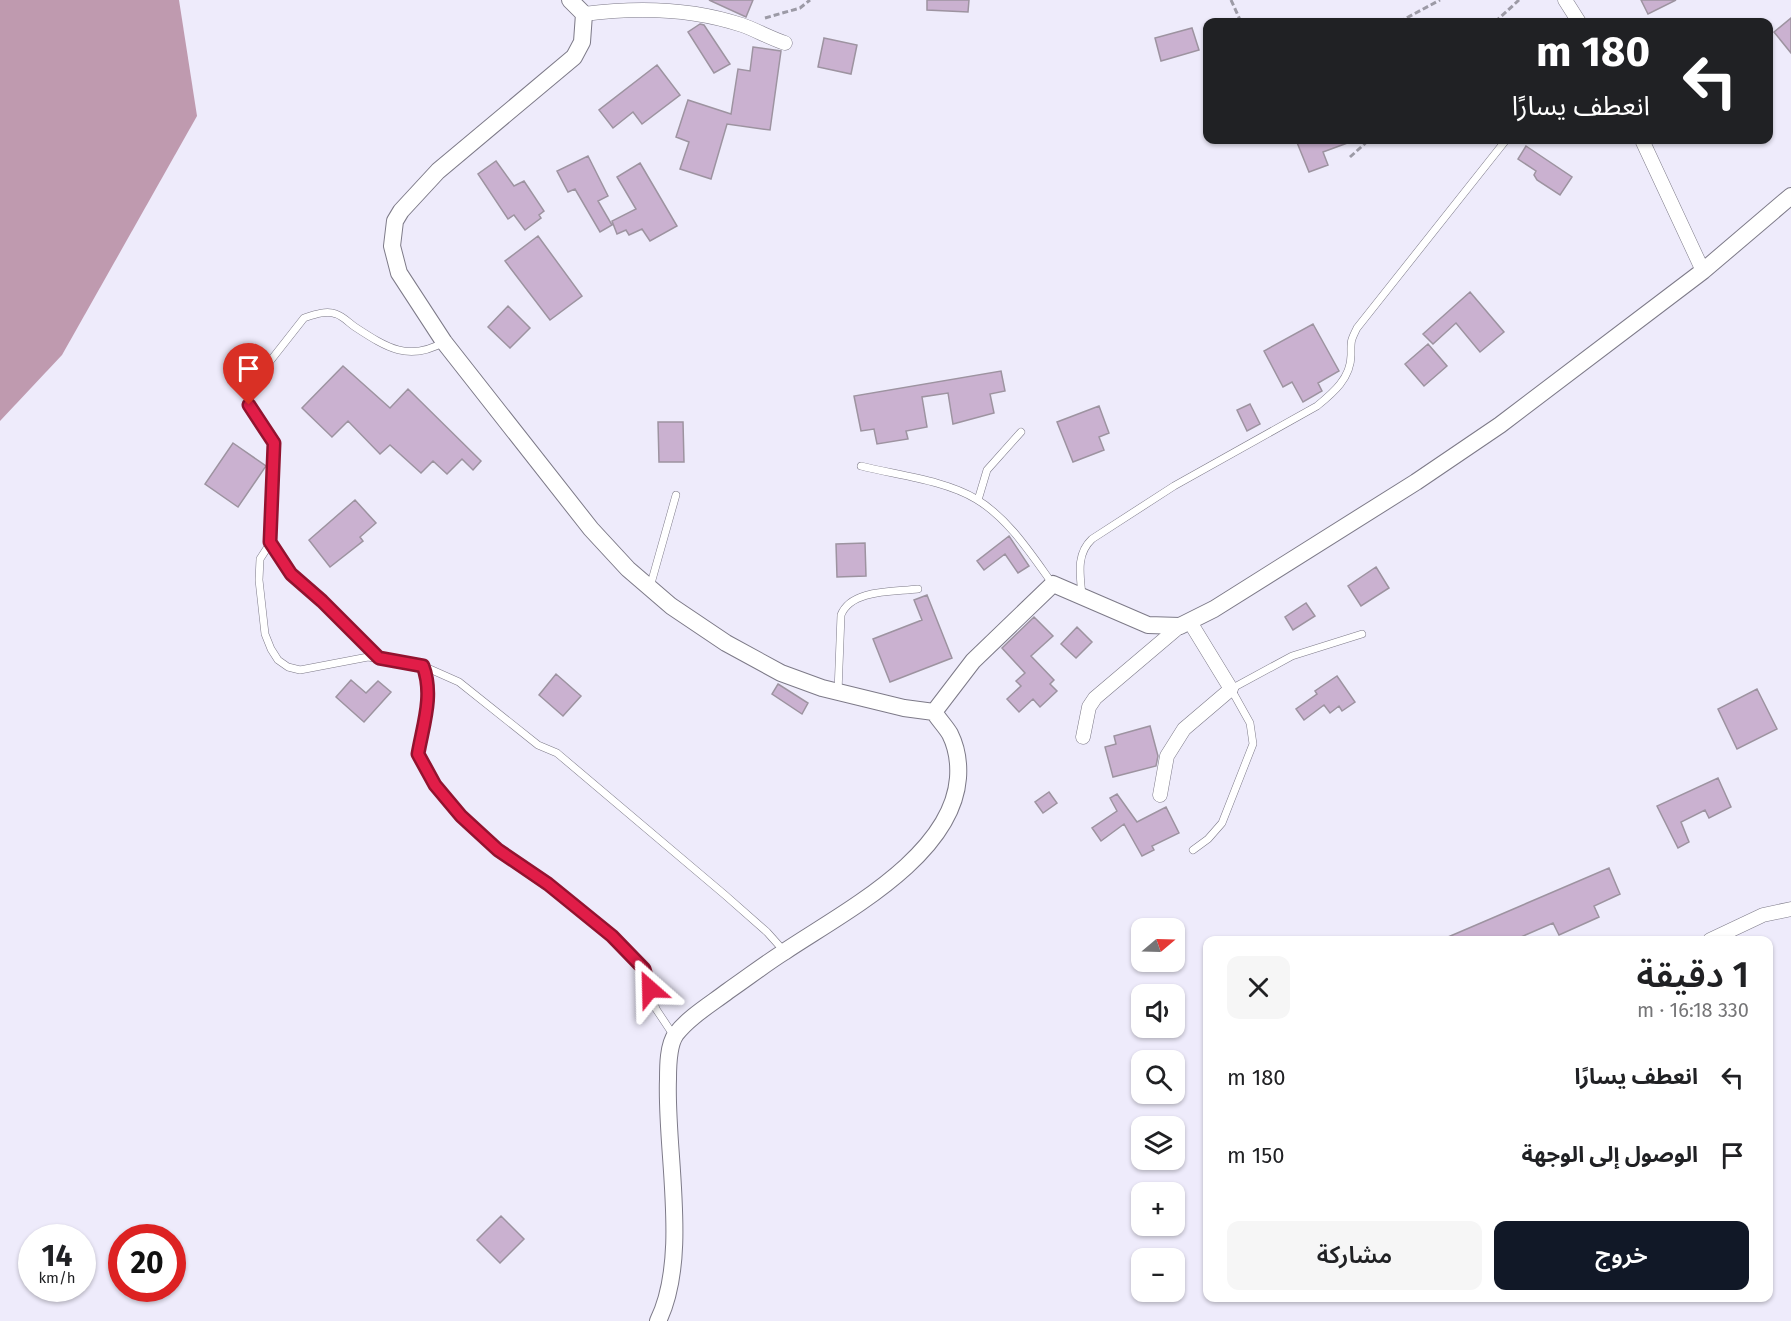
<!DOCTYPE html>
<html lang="ar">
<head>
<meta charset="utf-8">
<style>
	:root { --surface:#fff; --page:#f6f6f6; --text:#202124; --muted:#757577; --accent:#111827 }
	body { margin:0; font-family:"Fira Sans","Noto Sans Arabic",sans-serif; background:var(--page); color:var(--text); direction:rtl; height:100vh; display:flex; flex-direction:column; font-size:22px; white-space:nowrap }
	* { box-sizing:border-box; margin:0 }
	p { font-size:20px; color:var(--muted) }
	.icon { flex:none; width:33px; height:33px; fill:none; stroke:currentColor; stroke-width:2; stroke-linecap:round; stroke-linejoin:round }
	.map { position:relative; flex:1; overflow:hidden; direction:ltr }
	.drawer { position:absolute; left:1203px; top:936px; width:570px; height:366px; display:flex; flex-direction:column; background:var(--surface); border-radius:12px; box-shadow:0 2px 4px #0004; direction:rtl }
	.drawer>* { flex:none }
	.banner { position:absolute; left:1203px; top:18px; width:570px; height:126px; border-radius:12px; box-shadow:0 2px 4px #0004; direction:rtl; background:#202124; color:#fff; overflow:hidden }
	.needle { width:39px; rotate:71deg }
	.controls { position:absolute; left:1131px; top:918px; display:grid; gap:12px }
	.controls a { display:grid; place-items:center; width:54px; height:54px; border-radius:12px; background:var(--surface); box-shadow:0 2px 4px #0004; font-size:30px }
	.speed { position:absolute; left:18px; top:1224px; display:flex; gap:12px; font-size:30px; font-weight:700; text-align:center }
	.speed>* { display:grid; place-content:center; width:78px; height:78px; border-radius:50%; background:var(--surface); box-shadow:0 2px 4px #0004; line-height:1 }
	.speed small { font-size:15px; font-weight:400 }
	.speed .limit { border:9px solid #d22; background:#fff; color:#111 }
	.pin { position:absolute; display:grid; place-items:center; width:51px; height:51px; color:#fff; margin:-62px -26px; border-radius:50% 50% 50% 0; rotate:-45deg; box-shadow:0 0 6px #0007 }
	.pin .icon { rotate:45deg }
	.me { position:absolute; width:66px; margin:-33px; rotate:335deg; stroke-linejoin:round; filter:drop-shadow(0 0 4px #0008) }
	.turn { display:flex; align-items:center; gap:21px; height:126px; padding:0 24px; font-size:27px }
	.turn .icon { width:78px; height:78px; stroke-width:2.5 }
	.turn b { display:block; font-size:42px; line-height:51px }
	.round { display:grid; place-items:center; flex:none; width:63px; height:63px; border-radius:12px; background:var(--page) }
	.headline { display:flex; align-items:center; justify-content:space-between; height:102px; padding:0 24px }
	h1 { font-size:36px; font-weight:600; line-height:45px }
	.action { display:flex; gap:12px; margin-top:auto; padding:12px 24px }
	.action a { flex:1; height:69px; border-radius:12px; background:var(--accent); color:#fff; font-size:24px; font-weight:600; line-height:69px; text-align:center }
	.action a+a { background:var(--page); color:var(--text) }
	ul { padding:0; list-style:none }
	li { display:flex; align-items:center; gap:18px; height:78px; padding:0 24px }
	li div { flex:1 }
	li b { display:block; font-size:22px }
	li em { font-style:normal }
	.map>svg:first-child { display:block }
</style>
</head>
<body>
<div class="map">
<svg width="1791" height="1321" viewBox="0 0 1791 1321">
	<rect width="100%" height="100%" fill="#eeebfb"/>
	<path fill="#bf9aaf" d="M0,0H179L197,116L62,355L0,421Z"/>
	<path fill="#cab1d0" stroke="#9d93a0" stroke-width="1.5" d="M709,0H753L746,17Z
		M927,0H969L968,12L927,10Z
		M1641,0H1676L1648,14Z
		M1791,18V53L1774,32Z
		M700,24L704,25L730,64L714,73L688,32Z
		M1192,28L1199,50L1161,61L1155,38Z
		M824,38L857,45L851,74L818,67Z
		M753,47L781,51L770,130L727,124L711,179L680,169L689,142L676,137L688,100L731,114L738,69L750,71Z
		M657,65L680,95L642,124L633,112L613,128L599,110Z
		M1296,140H1353V141L1323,152L1328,165L1309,172Z
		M1526,146L1572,177L1560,195L1537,180L1534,175L1536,171L1518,159Z
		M588,156L608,196L598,201L612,225L600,232L575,189L568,192L557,171Z
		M496,161L514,186L524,181L544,211L539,215L541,218L525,230L514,215L508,219L478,174Z
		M640,163L677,226L650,241L642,229L629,235L626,230L617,234L612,221L636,209L617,177Z
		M538,236L582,296L550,320L505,261Z
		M1470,292L1504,332L1480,352L1456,323L1433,344L1423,334Z
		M508,306L530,328L510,348L488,327Z
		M1313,324L1339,371L1318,383L1322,391L1303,402L1292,382L1283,387L1264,351Z
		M1428,344L1447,366L1424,386L1405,364Z
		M343,366L390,408L408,389L481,461L473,470L462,459L447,474L433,461L421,473L390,445L380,454L348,421L332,437L302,408Z
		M1001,371L1005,391L990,394L994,413L953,424L948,393L922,397L927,427L906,431L908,439L877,444L874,429L861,431L854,396Z
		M1250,404L1260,424L1247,431L1237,410Z
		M1099,406L1109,433L1099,437L1104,450L1073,462L1057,422Z
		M658,422H683L684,462H659Z
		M233,443L266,466L238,507L205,484Z
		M355,500L376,523L360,537L363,541L330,567L309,540Z
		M1009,536L1029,566L1018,573L1005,554L984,570L977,561Z
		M865,543L866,576L837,577L836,544Z
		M1376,567L1389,588L1361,606L1348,586Z
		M927,595L952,658L890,682L873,639L922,620L914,600Z
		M1306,603L1315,616L1293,630L1285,617Z
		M1034,617L1053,636L1031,656L1054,680L1050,684L1057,691L1040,707L1033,699L1019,712L1007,699L1021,686L1016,681L1025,673L1002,648Z
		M1077,627L1092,642L1076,658L1061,644Z
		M556,674L581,696L563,716L539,695Z
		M1337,676L1355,702L1342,711L1339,706L1330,713L1324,705L1304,720L1296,709L1317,694L1315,691Z
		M351,680L366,693L378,681L391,692L364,722L336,697Z
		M778,684L808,703L802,714L772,694Z
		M1757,689L1777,729L1737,749L1718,709Z
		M1150,726L1158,756L1156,766L1113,777L1105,747L1116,744L1114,736Z
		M1718,778L1731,807L1709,818L1705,810L1681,822L1689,842L1678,848L1657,806Z
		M1049,792L1057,803L1043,813L1035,802Z
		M1117,794L1137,822L1166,807L1179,833L1152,846L1154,850L1142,856L1124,824L1101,841L1092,828L1117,811L1110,798Z
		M1609,868L1620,894L1594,906L1599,917L1559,935L1553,923L1514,940H1441Z
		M501,1216L524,1239L500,1263L477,1240Z"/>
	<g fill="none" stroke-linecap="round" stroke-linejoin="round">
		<g stroke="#7d7a88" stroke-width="8">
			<path id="service" d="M444,342C409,362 387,348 355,327C349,323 343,316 336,314C326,310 313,315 304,318L249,388V405L274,443L271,542L260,559L259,580L265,634L271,649L278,660L288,667L300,670L368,657L423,666C434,695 423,725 418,754L435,785L461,816L498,850L531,872L612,936L644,969L656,1009L674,1036
				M861,466C896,475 945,480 976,499C1008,518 1031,554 1052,583
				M978,500L987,470L1021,432
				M271,542L291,574L322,601L379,658
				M650,587L676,495
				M1082,595C1080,574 1076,554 1092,539L1174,486L1317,406C1333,393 1351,378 1351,355C1351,341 1350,342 1357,328L1506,140
				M423,666L459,682L538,745L557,753L725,895L767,932L784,951
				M838,692L841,615C851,589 894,592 918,589
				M1193,850L1208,839L1222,823L1253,744L1250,723L1231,689L1292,656L1362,634"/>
		</g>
		<g stroke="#7d7a88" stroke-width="15">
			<path id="minor" d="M1565,0L1579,22
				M584,14C636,7 691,8 742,25C756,30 770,38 785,43
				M1642,140L1703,271
				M1083,737L1089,707L1095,698L1180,626
				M1160,795L1167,756L1184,729L1231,689L1190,622
				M1710,940L1763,915L1791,909"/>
		</g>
		<g stroke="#7d7a88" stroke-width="18">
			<path id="tertiary" d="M570,0L584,14L582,42L574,57L438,171L401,211L395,221L392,246L399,273L444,342L591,529L628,569L671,606L726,643L781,673L822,688L904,708L934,712C939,720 946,727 950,734C957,748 959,764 958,778C952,857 842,913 784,952C765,964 747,978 728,991C711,1004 689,1017 676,1034C668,1045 668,1066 668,1079C665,1151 690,1256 658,1321
				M934,712L973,661L1053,584L1148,625L1180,626L1214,609L1416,482L1500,425L1703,271L1791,196"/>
		</g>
		<path stroke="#9c9aa6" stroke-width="3" stroke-dasharray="6 3" stroke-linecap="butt" d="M1231,0L1241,22
			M765,18L800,8L810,0
			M1399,22L1440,0
			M1495,22L1519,0
			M1350,157L1369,140"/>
		<use href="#service" stroke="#fff" stroke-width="7"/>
		<use href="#minor" stroke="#fff" stroke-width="14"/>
		<use href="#tertiary" stroke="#fff" stroke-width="16"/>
	</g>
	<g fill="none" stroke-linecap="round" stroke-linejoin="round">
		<g stroke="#92132f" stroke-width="15">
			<path id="route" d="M249,405L274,443L270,542L291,574L322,601L379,658L423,666C434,695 423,725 418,754L435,785L461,816L498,850L548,884L612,936L644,969L650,989"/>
		</g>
		<use href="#route" stroke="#e11d48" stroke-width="10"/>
	</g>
</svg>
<div class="controls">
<a><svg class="needle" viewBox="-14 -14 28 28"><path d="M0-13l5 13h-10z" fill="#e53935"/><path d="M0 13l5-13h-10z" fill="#757577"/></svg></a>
<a><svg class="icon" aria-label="sound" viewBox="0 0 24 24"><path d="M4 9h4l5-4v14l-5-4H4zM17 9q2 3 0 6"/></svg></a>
<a><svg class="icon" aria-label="search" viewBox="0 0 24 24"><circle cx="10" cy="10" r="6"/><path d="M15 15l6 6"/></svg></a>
<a><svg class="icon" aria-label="layers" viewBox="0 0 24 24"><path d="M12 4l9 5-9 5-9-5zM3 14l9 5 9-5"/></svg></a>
<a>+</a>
<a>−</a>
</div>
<div class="speed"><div>14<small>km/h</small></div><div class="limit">20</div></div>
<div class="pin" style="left:249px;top:405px;background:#d93025"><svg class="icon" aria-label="arrive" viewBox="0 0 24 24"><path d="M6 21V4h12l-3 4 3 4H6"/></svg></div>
<svg class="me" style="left:650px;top:989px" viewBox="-20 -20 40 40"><path d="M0-17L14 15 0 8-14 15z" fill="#e11d48" stroke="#fff" stroke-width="4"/></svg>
<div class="banner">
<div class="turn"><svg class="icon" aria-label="left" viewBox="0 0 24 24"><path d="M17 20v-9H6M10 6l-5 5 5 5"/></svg><div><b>180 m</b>انعطف يسارًا</div></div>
</div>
<section class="drawer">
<div class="headline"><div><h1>1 دقيقة</h1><p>330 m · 16:18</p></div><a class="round"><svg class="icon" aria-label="close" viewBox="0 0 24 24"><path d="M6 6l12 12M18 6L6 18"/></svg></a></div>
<ul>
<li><svg class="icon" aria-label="left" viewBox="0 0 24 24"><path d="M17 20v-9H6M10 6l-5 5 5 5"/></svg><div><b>انعطف يسارًا</b></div><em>180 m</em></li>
<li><svg class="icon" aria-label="arrive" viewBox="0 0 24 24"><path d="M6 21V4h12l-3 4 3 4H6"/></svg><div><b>الوصول إلى الوجهة</b></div><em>150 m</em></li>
</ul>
<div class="action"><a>خروج</a><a>مشاركة</a></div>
</section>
</div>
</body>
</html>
